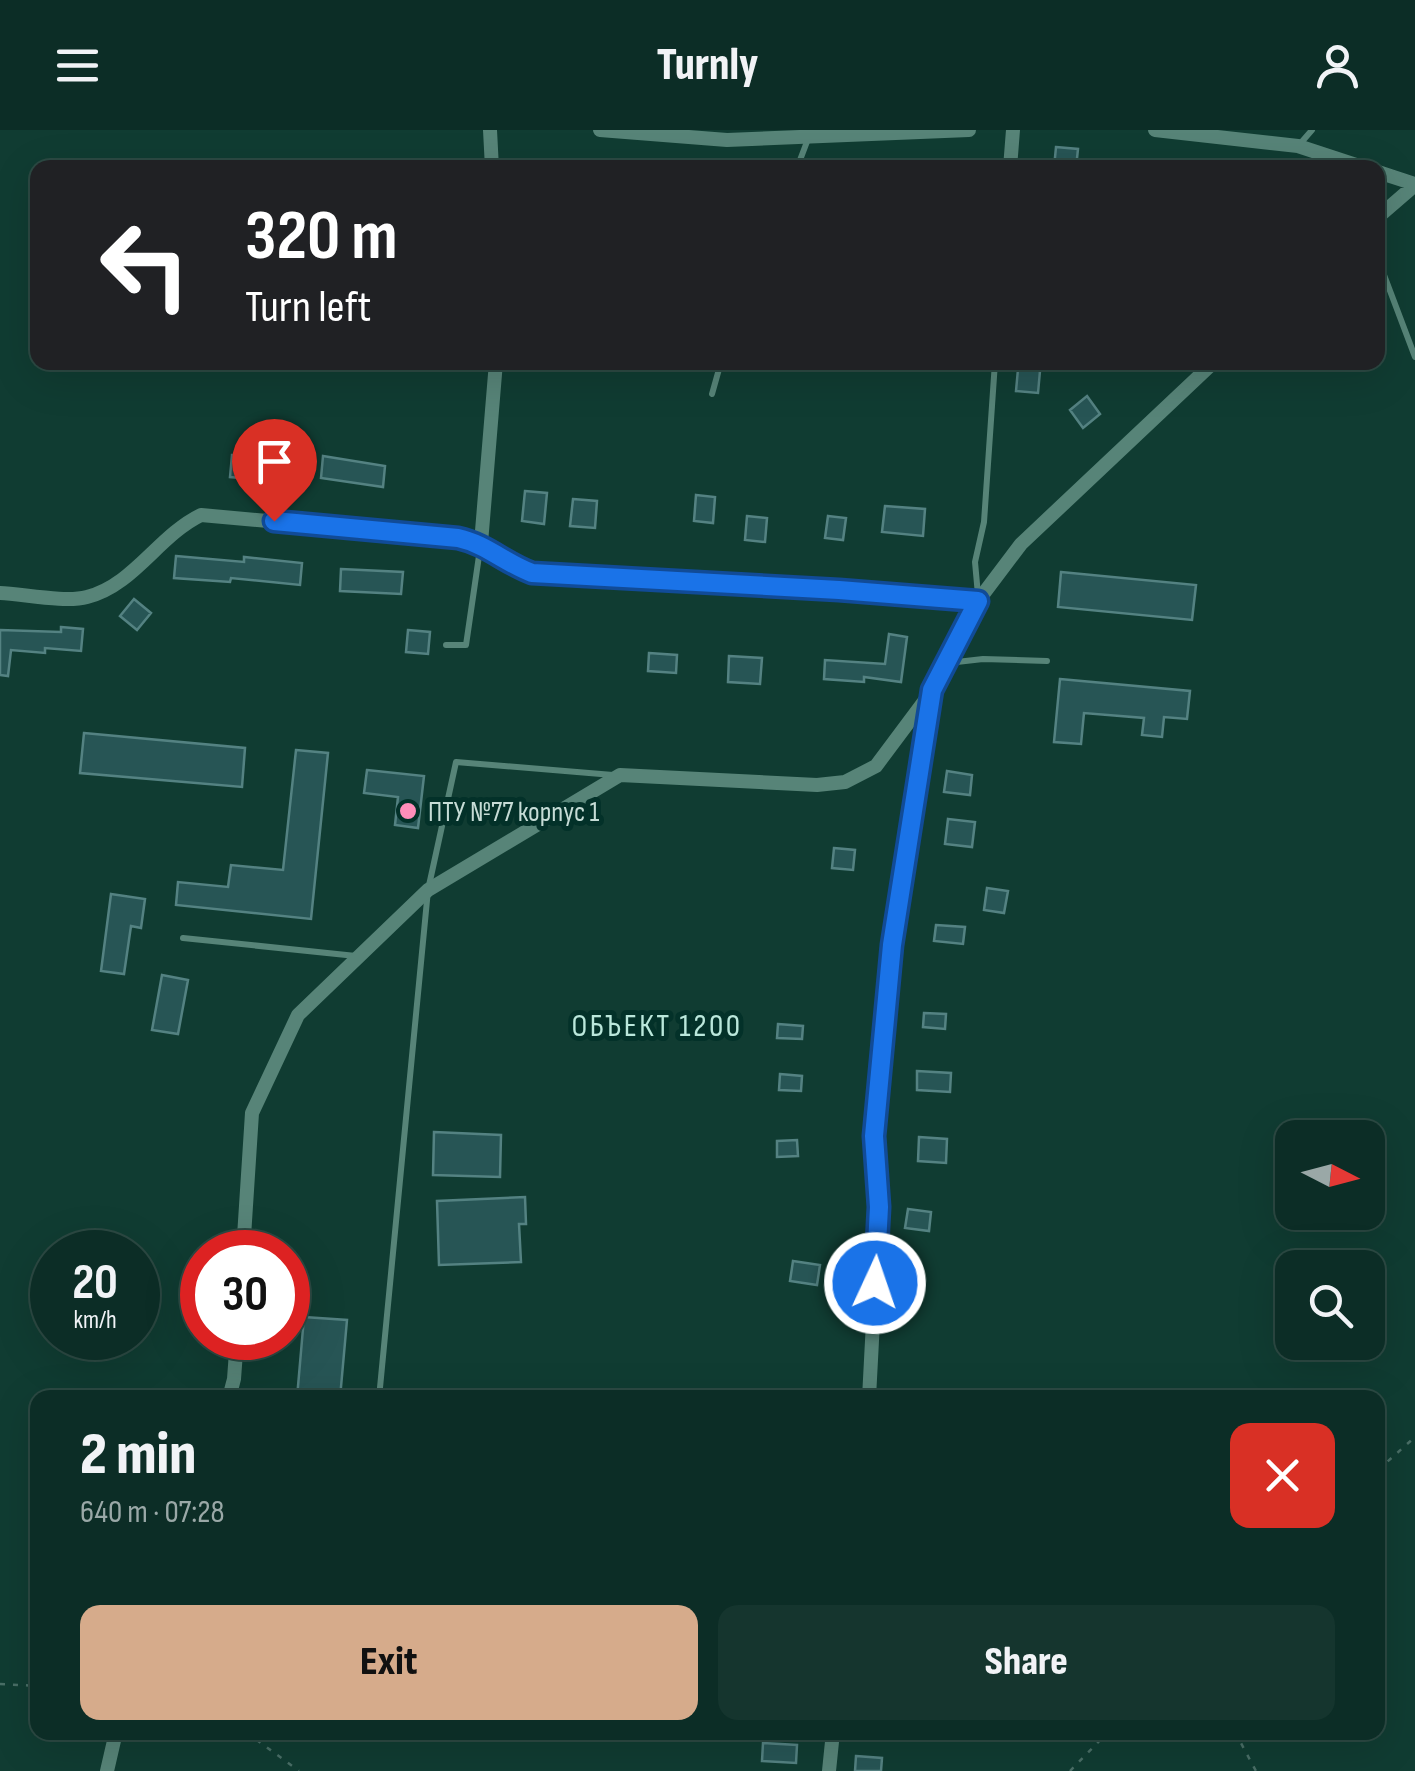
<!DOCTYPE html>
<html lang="en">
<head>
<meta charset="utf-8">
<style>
	:root { --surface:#0c2d26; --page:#15352e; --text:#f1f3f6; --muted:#9aa8a7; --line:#2c4943; --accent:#d6ab8b }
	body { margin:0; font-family:"Sofia Sans Condensed",sans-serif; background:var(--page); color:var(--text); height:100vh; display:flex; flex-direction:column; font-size:38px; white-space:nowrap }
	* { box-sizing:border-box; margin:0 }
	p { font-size:32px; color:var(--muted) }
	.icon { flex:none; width:55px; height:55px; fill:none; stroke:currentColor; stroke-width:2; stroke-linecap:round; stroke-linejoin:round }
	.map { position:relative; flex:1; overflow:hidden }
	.side { position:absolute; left:30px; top:1260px; width:1355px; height:350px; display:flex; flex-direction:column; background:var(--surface); border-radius:20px; box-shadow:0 10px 40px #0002,0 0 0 2px var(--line) }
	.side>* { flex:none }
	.top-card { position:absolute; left:30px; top:30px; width:1355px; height:210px; border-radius:20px; box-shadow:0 10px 40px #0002,0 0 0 2px var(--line); background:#202124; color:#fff; overflow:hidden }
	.needle { width:65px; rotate:96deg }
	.buttons { position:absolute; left:1275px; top:990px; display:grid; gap:20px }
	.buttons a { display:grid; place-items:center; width:110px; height:110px; border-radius:20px; background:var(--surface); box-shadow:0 10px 40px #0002,0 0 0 2px var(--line); font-size:50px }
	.speed { position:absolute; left:30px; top:1100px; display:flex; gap:20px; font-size:50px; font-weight:700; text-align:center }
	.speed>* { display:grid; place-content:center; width:130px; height:130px; border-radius:50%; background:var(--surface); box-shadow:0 10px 40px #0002,0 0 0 2px var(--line); line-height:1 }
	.speed small { font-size:25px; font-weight:400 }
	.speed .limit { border:15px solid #d22; background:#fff; color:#111 }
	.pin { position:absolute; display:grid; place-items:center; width:85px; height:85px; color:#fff; margin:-102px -42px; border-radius:50% 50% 50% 0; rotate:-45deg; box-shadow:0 0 10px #0007 }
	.pin .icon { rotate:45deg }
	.me { position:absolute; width:110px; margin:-55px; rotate:3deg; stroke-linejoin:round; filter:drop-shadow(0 0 8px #0008) }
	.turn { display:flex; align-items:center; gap:35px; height:210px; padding:0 50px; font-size:45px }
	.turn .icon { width:130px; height:130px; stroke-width:2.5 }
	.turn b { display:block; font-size:70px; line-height:85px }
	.round { display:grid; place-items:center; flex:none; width:105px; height:105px; border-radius:20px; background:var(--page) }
	.summary { display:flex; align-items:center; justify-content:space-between; height:170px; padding:0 50px }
	h1 { font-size:60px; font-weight:800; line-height:75px }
	.primary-button { display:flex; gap:20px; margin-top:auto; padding:20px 50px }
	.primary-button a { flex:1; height:115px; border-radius:20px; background:var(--accent); color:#111; font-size:40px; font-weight:800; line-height:115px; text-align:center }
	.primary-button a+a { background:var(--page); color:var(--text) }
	header { display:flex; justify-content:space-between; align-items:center; height:130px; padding:0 50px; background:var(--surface); font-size:45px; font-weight:800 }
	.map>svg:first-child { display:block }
</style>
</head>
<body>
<header><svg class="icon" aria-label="menu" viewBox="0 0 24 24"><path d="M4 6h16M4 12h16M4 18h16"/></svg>Turnly<svg class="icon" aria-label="person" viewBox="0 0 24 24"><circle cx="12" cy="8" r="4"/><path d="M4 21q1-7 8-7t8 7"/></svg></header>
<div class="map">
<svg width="1415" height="1641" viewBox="0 0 1415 1641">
	<rect width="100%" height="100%" fill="#103c32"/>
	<path fill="#275555" stroke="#548282" stroke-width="2.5" d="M1056,17L1078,19L1076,38H1054Z
		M1018,239L1040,241L1038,263L1016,261Z
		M1087,266L1100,284L1083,298L1070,280Z
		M232,325L254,327L252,349L230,347Z
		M323,326L385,336L383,357L321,348Z
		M525,361L547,363L544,394L522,391Z
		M696,365L715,367L713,393L694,391Z
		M573,369L597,371L595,398L570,396Z
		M885,376L925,379L923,406L882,402Z
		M747,386L767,388L765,412L745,410Z
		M828,386L846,388L843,410L825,408Z
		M176,426L244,432V427L302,433L300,455L231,448L230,452L174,448Z
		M341,439L403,442L401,464L340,461Z
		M1061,442L1196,455L1192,490L1058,477Z
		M134,469L151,483L137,500L120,486Z
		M61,497L83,499L81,521L45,518V523L11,520L8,546L0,545V500L61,502Z
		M408,500L430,502L428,524L406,522Z
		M889,504L907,507L901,552L864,547V552L824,549L825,530L885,534Z
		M649,523L677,525L676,543L648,541Z
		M729,526L762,528L760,554L728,552Z
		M1060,549L1190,561L1187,589L1164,587L1162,607L1142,605L1144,588L1084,583L1081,614L1054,612Z
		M84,603L245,618L242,657L80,643Z
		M296,620L328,623L311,789L176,775L178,752L228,757L231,735L283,740Z
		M367,640L424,646L418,698L395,695L398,667L364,663Z
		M947,641L972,645L970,665L944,662Z
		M948,689L975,692L972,717L945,714Z
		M834,718L855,720L853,740L832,738Z
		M987,758L1008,761L1004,783L984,780Z
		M111,764L145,769L141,798L131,796L124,844L101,841Z
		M936,795L965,797L963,814L934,811Z
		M162,845L188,850L178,904L152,900Z
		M924,883L946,884L945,899L923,897Z
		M778,894L803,896L802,909L777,908Z
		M917,941L951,943L950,962L917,960Z
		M780,944L802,946L801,961L779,960Z
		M434,1002L501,1005L500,1047L433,1045Z
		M919,1007L947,1009L946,1033L918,1031Z
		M797,1010L798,1026L777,1027V1011Z
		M525,1067L526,1094H519L521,1132L439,1135L437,1071Z
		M908,1079L931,1082L929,1101L905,1098Z
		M793,1131L820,1135L817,1155L790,1151Z
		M902,1151L923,1154L921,1169L901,1167Z
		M304,1187L347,1190L340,1268H297Z
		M763,1613L797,1615L796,1633L762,1631Z
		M856,1626L882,1628L881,1641H855Z"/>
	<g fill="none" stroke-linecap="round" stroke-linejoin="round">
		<path stroke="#496e66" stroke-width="2.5" stroke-dasharray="5 8" stroke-linecap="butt" d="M1378,1340L1415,1307
			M0,1554L38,1556
			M246,1602L299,1641
			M1235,1602L1256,1641
			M1070,1641L1108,1602"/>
		<path stroke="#578478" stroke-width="6" d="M1299,15L1312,0
			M797,38L808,9
			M1378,129L1415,227
			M712,264L721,232
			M978,465L975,432L984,392L995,232
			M446,515H466L480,419
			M948,533L983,529L1047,531
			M183,808L356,826
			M379,1268L428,760L456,632L613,645"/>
		<path stroke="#578478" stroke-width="14" d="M490,0L492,38
			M600,0L727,10L969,0
			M1155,0L1298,16L1365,38
			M1010,38L1013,0
			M1378,42L1415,54
			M1378,87L1415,55
			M481,413L496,232
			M0,463C23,464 65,473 87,467C134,455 158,406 201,385L458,408C486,414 505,433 532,443L839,460L978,471
			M243,1122L252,983L298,885L428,760L620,645L817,655L845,652L876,636L932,561L978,471L1021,414L1214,232
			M229,1268L234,1249L237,1208
			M869,1268L879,1077L874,1006L893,815L931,566
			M107,1641L116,1602
			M829,1641L833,1602"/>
	</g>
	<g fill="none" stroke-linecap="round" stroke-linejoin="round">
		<g stroke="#114b97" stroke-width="25">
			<path id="route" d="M274,391L458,408C486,414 505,433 532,443L839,460L978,471L932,560L892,815L874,1006L879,1077L875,1153"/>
		</g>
		<use href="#route" stroke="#1a73e8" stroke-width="18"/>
	</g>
	<circle fill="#ff8eba" stroke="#033129" stroke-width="4" cx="408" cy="681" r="10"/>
	<g text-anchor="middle" stroke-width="10" stroke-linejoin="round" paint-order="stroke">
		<g font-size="28" fill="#c6dcd6" stroke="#033129" text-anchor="start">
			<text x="428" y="691">ПТУ №77 корпус 1</text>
		</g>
		<g font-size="32" letter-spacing="2.5" fill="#bae7db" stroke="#033129">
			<text x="657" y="906">ОБЪЕКТ 1200</text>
		</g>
	</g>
</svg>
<div class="buttons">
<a><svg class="needle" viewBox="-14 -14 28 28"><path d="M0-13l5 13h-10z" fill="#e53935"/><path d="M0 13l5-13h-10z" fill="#9aa8a7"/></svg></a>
<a><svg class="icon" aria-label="search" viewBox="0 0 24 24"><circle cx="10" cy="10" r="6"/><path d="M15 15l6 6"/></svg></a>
</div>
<div class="speed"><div>20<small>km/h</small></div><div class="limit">30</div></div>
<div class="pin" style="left:274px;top:391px;background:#d93025"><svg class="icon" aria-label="arrive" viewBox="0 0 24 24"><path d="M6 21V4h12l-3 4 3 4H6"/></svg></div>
<svg class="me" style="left:875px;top:1153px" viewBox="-20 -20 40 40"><circle r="17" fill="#1a73e8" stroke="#fff" stroke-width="3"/><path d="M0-11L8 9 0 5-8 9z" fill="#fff"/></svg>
<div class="top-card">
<div class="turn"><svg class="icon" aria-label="left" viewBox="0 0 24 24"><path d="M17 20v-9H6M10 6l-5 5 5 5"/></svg><div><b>320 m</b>Turn left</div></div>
</div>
<section class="side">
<div class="summary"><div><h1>2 min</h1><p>640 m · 07:28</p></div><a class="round" style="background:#d93025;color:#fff"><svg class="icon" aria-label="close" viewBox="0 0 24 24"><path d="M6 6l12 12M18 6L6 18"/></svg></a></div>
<div class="primary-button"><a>Exit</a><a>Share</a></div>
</section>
</div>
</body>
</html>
